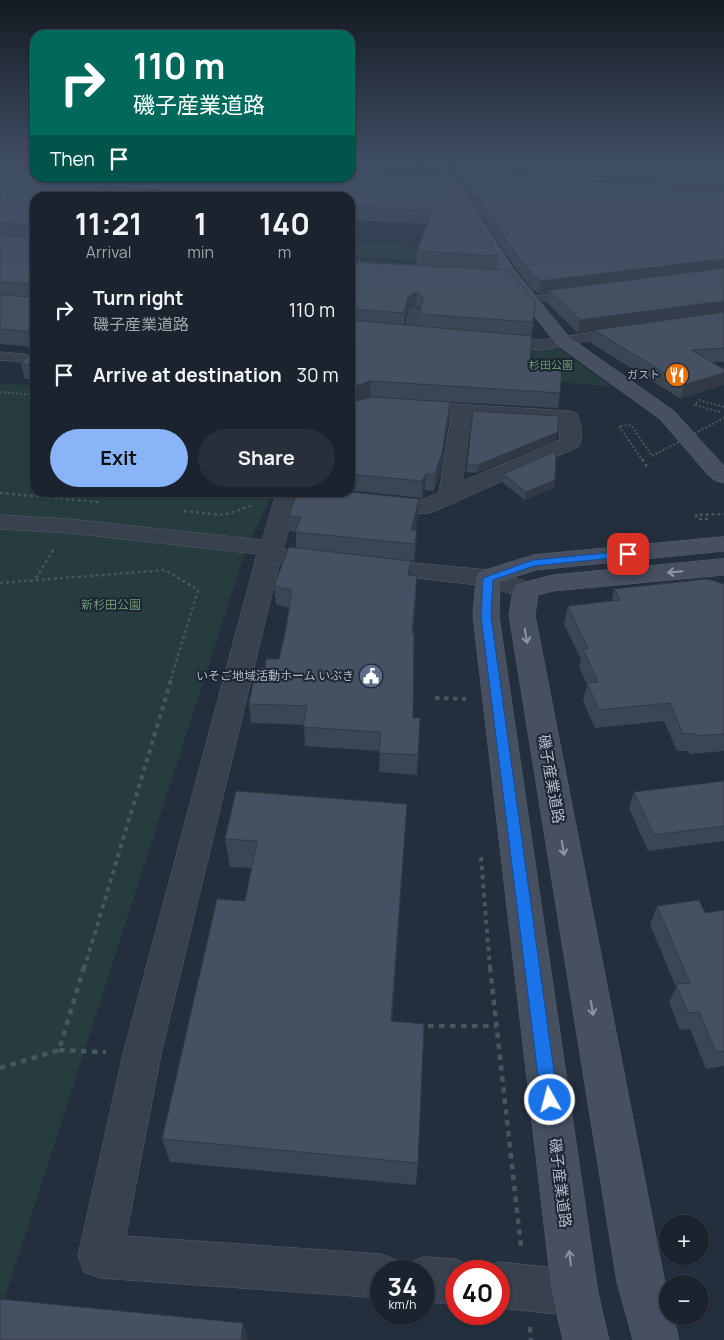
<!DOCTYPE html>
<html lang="en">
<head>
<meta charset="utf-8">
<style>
	:root { --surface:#1b232e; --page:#282f3a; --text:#f1f3f6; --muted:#a0a4aa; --line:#39404a; --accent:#8ab4f8 }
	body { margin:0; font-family:Manrope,"Noto Sans JP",sans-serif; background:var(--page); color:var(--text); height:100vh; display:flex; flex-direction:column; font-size:19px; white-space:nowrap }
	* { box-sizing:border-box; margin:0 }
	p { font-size:16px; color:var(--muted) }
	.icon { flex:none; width:28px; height:28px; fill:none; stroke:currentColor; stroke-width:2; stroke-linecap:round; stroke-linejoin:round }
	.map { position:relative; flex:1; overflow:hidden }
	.panel { position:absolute; left:30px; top:192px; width:325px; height:305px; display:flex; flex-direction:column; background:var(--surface); border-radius:15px; box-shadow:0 1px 4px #0004,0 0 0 1px var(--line) }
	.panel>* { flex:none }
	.top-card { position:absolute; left:30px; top:30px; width:325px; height:152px; border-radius:15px; box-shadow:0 1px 4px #0004,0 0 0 1px var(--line); background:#00695c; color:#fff; overflow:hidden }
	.controls { position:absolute; left:659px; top:1215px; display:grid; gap:10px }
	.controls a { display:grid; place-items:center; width:50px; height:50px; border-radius:50%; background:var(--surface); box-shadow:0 1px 4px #0004,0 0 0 1px var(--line); font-size:25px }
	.speed { position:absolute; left:370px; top:1260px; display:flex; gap:10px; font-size:25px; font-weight:700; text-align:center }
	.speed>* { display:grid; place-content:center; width:65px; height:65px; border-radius:50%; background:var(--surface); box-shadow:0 1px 4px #0004,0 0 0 1px var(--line); line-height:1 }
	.speed small { font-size:12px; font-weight:400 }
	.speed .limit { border:8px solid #d22; background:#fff; color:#111 }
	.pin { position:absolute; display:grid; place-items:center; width:42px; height:42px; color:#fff; margin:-21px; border-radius:10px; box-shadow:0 2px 8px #0006 }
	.me { position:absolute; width:55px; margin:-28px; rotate:353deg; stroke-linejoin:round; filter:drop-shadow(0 0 4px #0008) }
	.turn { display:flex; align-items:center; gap:18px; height:105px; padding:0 20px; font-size:22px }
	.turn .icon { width:65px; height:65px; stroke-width:2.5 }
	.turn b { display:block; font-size:35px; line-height:42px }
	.then { display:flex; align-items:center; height:48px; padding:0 20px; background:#0003; gap:10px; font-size:19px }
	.eta { display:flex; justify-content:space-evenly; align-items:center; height:85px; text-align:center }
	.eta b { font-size:30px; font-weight:700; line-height:35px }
	.button { display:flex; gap:10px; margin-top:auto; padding:10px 20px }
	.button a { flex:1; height:58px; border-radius:30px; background:var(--accent); color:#111; font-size:20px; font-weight:700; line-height:58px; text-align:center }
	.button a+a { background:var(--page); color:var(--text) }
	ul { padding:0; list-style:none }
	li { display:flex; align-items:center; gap:15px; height:65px; padding:0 20px }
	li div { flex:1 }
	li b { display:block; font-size:19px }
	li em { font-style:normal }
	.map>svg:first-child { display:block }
</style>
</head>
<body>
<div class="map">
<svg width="724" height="1340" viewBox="0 0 724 1340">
	<rect width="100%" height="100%" fill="#242f3e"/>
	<path fill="#263c3f" d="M350,158H415L438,191L350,178Z
		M350,242L421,247L417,261L350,256Z
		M357,332L558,348L612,387L350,362Z
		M0,383L35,386V492L273,493L247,546L2,1307L0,1306Z"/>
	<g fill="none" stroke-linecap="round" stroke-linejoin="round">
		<g stroke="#565f6c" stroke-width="1">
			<path id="lane" d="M573,291L577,292V296L529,303L523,300L529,297Z
				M415,308L421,312L416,335L410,339L404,335L409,312Z
				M616,329L622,333L620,336L563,345L557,341L563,337Z
				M0,352L35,355V363L0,360Z"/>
		</g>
		<g stroke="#565f6c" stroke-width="1">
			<path id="street" d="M503,177L508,178L510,181L508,184L452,187L445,183L452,179Z
				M495,336L542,340L563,336L569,337L572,341L569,345L542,350L489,345L486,341L489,337Z
				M370,399L569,411L576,413C581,420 584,440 578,447L433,512C416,516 391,512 374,508L371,503L374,498L382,496L422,500L439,492L451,416L371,411L350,417V405ZM471,417L559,422L560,440L463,481Z
				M277,492L342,493L345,498L342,503L334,505L297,501L283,549L330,556L333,561L330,566L321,568L279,564L161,1054L126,1236L381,1254L397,1260L402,1271H381V1298L100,1278L84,1272L78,1256L123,1054L257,554L69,533L0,529V515L69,519L262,540Z
				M374,559L488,570L535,584L539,590L535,596L526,598L486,586L365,572L362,567L365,562Z
				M424,1257L456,1259L472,1266L474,1271H456V1304L424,1302V1271H405L408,1264Z
				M499,1262L575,1270L591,1277L598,1293L591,1309L575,1316L499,1308V1271H482Z"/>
		</g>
		<g stroke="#565f6c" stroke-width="1">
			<path id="secondary" d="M426,158H439L459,183L514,270L569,337L674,411L724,466V483L716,481L708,475L660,419L557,345L502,275L446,185Z
				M724,537V551L536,570L500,582L499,616L598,1293L609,1340H563L552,1293L473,616L476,578L479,572L533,555Z
				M724,559V575L553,591L538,595L535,615L668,1299V1316H673L679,1340H633L617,1282L509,615L513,590L517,584L553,575Z"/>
		</g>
		<path stroke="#44595c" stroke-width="2" stroke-dasharray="2 2" stroke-linecap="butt" d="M350,261L422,266
			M0,392L35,395
			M720,412L695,405L699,400L724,407
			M643,461L619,426L631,425L652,456"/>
		<path stroke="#44595c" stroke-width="2.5" stroke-dasharray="3 3" stroke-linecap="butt" d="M642,459L647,467
			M0,493L99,502
			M184,511L224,515L254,505
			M708,519H698L696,515L724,514
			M36,578L54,549
			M0,583L165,570L198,590L170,682"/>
		<path stroke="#44595c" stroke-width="4" stroke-dasharray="4.5 4.5" stroke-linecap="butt" d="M435,698L466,699
			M481,857L490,969
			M84,969L171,680"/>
		<path stroke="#44595c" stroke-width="4.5" stroke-dasharray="5.5 5.5" stroke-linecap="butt" d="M490,967L521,1247
			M428,1026H496
			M59,1050L106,1052
			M0,1068L59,1050L84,967
			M530,1327L531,1340"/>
		<use href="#lane" fill="#38414e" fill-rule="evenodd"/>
		<use href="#street" fill="#38414e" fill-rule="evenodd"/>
		<use href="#secondary" fill="#465061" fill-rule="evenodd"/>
		<path stroke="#44595c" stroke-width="2" stroke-dasharray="2 2" stroke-linecap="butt" d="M652,456L724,418"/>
	</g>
	<path fill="#3b4654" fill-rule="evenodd" d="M0,158L350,178V158H395L389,174L498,256L497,270L533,322L532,336L530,366L560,393L558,408L450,402L449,418L441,469L434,491L425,490L422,498L350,490V262L462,268L416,265L417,251L427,224L350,220V198H35V347L0,344ZM416,306L421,310L419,326L404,325L407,312Z
		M724,158V191L680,192L666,185L521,175L457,177L454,174L455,163Z
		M465,177L679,192H724V362H712L681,399L591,343L594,331L578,333L547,303L549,293L539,294L535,290L534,292L516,269L465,189Z
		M35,348V380L25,379L21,364Z
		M558,432L556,440L477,473L466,472L467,464Z
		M503,474L555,480L554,488L525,500L502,482Z
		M418,515L415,531H417L416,547L414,561L343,553L410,575L416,595L413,633V718H420L417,775L379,772L380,751L305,746L304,725L251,723L249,704L265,668L279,659L286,629L289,608L276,604L274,586L296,548V532L290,531L289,516Z
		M724,584V751L690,754L688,751H677L664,721L595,728L583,701L587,684L579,667L581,659L564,624L568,606L612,601L614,589Z
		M724,781V841L648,851L629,808L634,792Z
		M407,804L392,1021L418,1163L416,1185L170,1162L162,1139L245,901L252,868L230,867L225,839Z
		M657,906L705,913L724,910V1066L706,1069L690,1029L680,1030L669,1002L676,987L650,925Z"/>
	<path fill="#303945" d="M391,158H395L384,187V174Z
		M99,186L101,198H86Z
		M724,259V271L549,290V293L539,294L540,281Z
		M417,292L416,306L407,312L404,327V313L408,297Z
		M724,301V314L594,330V331L578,333L580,320Z
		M724,373V385L681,399L684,385Z
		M370,381V397L350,403V388Z
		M450,402L449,418L441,469L434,491L435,474Z
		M558,432L556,440L477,473L478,465Z
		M426,474L425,490L422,498V481Z
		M555,480L554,488L525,500L526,492Z
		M419,499L418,515L411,546V530Z
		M417,531L416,547L414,561L415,544Z
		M411,561L410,580L408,575Z
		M407,804L405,831L390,1046L391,1021Z
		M243,1323L248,1340H241Z"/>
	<path fill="#455162" stroke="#303945" d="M0,158H35V178H350V158H391L384,174L448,178L498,256L417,251L432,211L350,206V198H280L99,186L86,198H35V332L0,329V295L31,297L33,295L32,284L0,282V235L32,238L34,236L33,225L0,223Z
		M457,158H724V180L683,181L668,174L522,164L457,166L455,163Z
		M522,176L665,186L679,192H724V259L540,281L536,277V279L517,256L465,177Z
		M350,262L509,270L535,302L533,322L420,314L423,297L417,292L408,297L404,313L350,309Z
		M724,268V301L580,320L549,290Z
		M724,312V348L691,350L724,369V373L684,385L594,330Z
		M350,320L532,336L530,366L562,369L560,393L370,381L350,388Z
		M35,348V365L21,364Z
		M371,397L450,402L442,453L435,474H426L422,481L350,474V403Z
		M473,411L558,416V432L478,465L467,464Z
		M556,451L555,480L526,492L503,474Z
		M297,492H350L419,499L411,530L417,531L415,544L295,532L301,517L289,516Z
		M289,547L411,561L408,575L417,576L412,633H414L413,718H420L418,755L379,753L381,732L303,727L307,706L249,704L256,668H265L266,659H279L286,629L292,590L274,586Z
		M707,579L724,584V734L696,736L694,733L683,734L670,703L599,710L587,683L598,682L583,649H588L568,606L620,600L614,589Z
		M724,781V826L654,835L634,792Z
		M236,791L407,804L391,1021L424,1024L418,1163L162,1139L217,899L245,901L257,841L225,839Z
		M699,900L705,913L724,910V1051L716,1052L699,1012L688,1013L676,984L690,983L657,906Z
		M0,1299L243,1323L241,1340H0Z"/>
	<defs><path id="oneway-shaft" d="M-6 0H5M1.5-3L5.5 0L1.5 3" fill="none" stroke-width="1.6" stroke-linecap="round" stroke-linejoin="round" transform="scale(1.25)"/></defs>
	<g stroke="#8e96a5">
		<use href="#oneway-shaft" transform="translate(675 572) rotate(175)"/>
		<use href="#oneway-shaft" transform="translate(526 636) rotate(80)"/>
		<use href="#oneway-shaft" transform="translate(563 848) rotate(80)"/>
		<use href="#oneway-shaft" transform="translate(592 1008) rotate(80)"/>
		<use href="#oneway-shaft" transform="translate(570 1258) rotate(-97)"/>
	</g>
	<linearGradient id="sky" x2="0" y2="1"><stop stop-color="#141a22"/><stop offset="0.46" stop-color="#3f4d63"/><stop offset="1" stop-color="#3f4d63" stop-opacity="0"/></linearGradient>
	<rect width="724" height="346" fill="url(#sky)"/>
	<path fill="#1a73e8" stroke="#114b97" d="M628,551L633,554L632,556L534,566L493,580L491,616L558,1100L555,1106L550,1108L544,1106L541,1100L481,616L483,578L533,560Z"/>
	<defs>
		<g id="restaurant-disc" transform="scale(1.25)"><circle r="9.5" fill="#e8710a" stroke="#1d2633"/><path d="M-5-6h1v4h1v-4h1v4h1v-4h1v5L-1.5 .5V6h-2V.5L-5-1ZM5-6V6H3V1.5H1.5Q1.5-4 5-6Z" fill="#fff"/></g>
		<g id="civic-disc" transform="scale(1.25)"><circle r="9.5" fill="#5c6f8a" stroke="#1d2633"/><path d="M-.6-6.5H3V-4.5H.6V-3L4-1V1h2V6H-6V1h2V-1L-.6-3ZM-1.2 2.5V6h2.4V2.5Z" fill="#fff"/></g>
	</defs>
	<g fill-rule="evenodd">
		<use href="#restaurant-disc" x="677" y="375"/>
		<use href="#civic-disc" x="371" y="676"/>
	</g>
	<g text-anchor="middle" stroke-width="4" stroke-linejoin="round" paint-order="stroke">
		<g font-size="11" fill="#6b9a76" stroke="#1d2633">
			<text x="551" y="369">杉田公園</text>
		</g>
		<g font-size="11" fill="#b4bcc9" stroke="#1d2633" text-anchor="end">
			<text x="660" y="379">ガスト</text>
		</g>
		<g font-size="12" fill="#6b9a76" stroke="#1d2633">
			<text x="111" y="609">新杉田公園</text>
		</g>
		<g font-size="12" fill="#b4bcc9" stroke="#1d2633" text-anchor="end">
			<text x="354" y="680">いそご地域活動ホーム いぶき</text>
		</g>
		<g font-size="15" fill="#b4bcc9" stroke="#1d2633">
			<text transform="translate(551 779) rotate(80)" y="5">磯子産業道路</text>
			<text transform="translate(560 1183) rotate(83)" y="5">磯子産業道路</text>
		</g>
	</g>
</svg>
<div class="controls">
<a>+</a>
<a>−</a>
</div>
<div class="speed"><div>34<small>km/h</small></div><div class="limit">40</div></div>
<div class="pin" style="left:628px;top:554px;background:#d93025"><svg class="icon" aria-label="arrive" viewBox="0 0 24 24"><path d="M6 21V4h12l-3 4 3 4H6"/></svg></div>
<svg class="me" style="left:550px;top:1100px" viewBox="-20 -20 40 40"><circle r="17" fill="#1a73e8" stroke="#fff" stroke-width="3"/><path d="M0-11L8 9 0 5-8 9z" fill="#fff"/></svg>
<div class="top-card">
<div class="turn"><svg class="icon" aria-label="right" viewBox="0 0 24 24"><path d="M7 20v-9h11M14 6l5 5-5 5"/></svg><div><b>110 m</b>磯子産業道路</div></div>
<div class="then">Then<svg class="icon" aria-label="arrive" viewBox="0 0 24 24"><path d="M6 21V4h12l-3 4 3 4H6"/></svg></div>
</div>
<section class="panel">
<div class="eta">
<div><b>11:21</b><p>Arrival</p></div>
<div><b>1</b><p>min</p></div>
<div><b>140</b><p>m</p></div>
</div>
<ul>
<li><svg class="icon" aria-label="right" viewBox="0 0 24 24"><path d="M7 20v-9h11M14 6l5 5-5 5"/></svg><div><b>Turn right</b><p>磯子産業道路</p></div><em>110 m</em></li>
<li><svg class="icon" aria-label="arrive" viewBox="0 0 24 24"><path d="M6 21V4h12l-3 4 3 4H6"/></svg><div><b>Arrive at destination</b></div><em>30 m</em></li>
</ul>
<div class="button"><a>Exit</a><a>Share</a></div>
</section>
</div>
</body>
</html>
